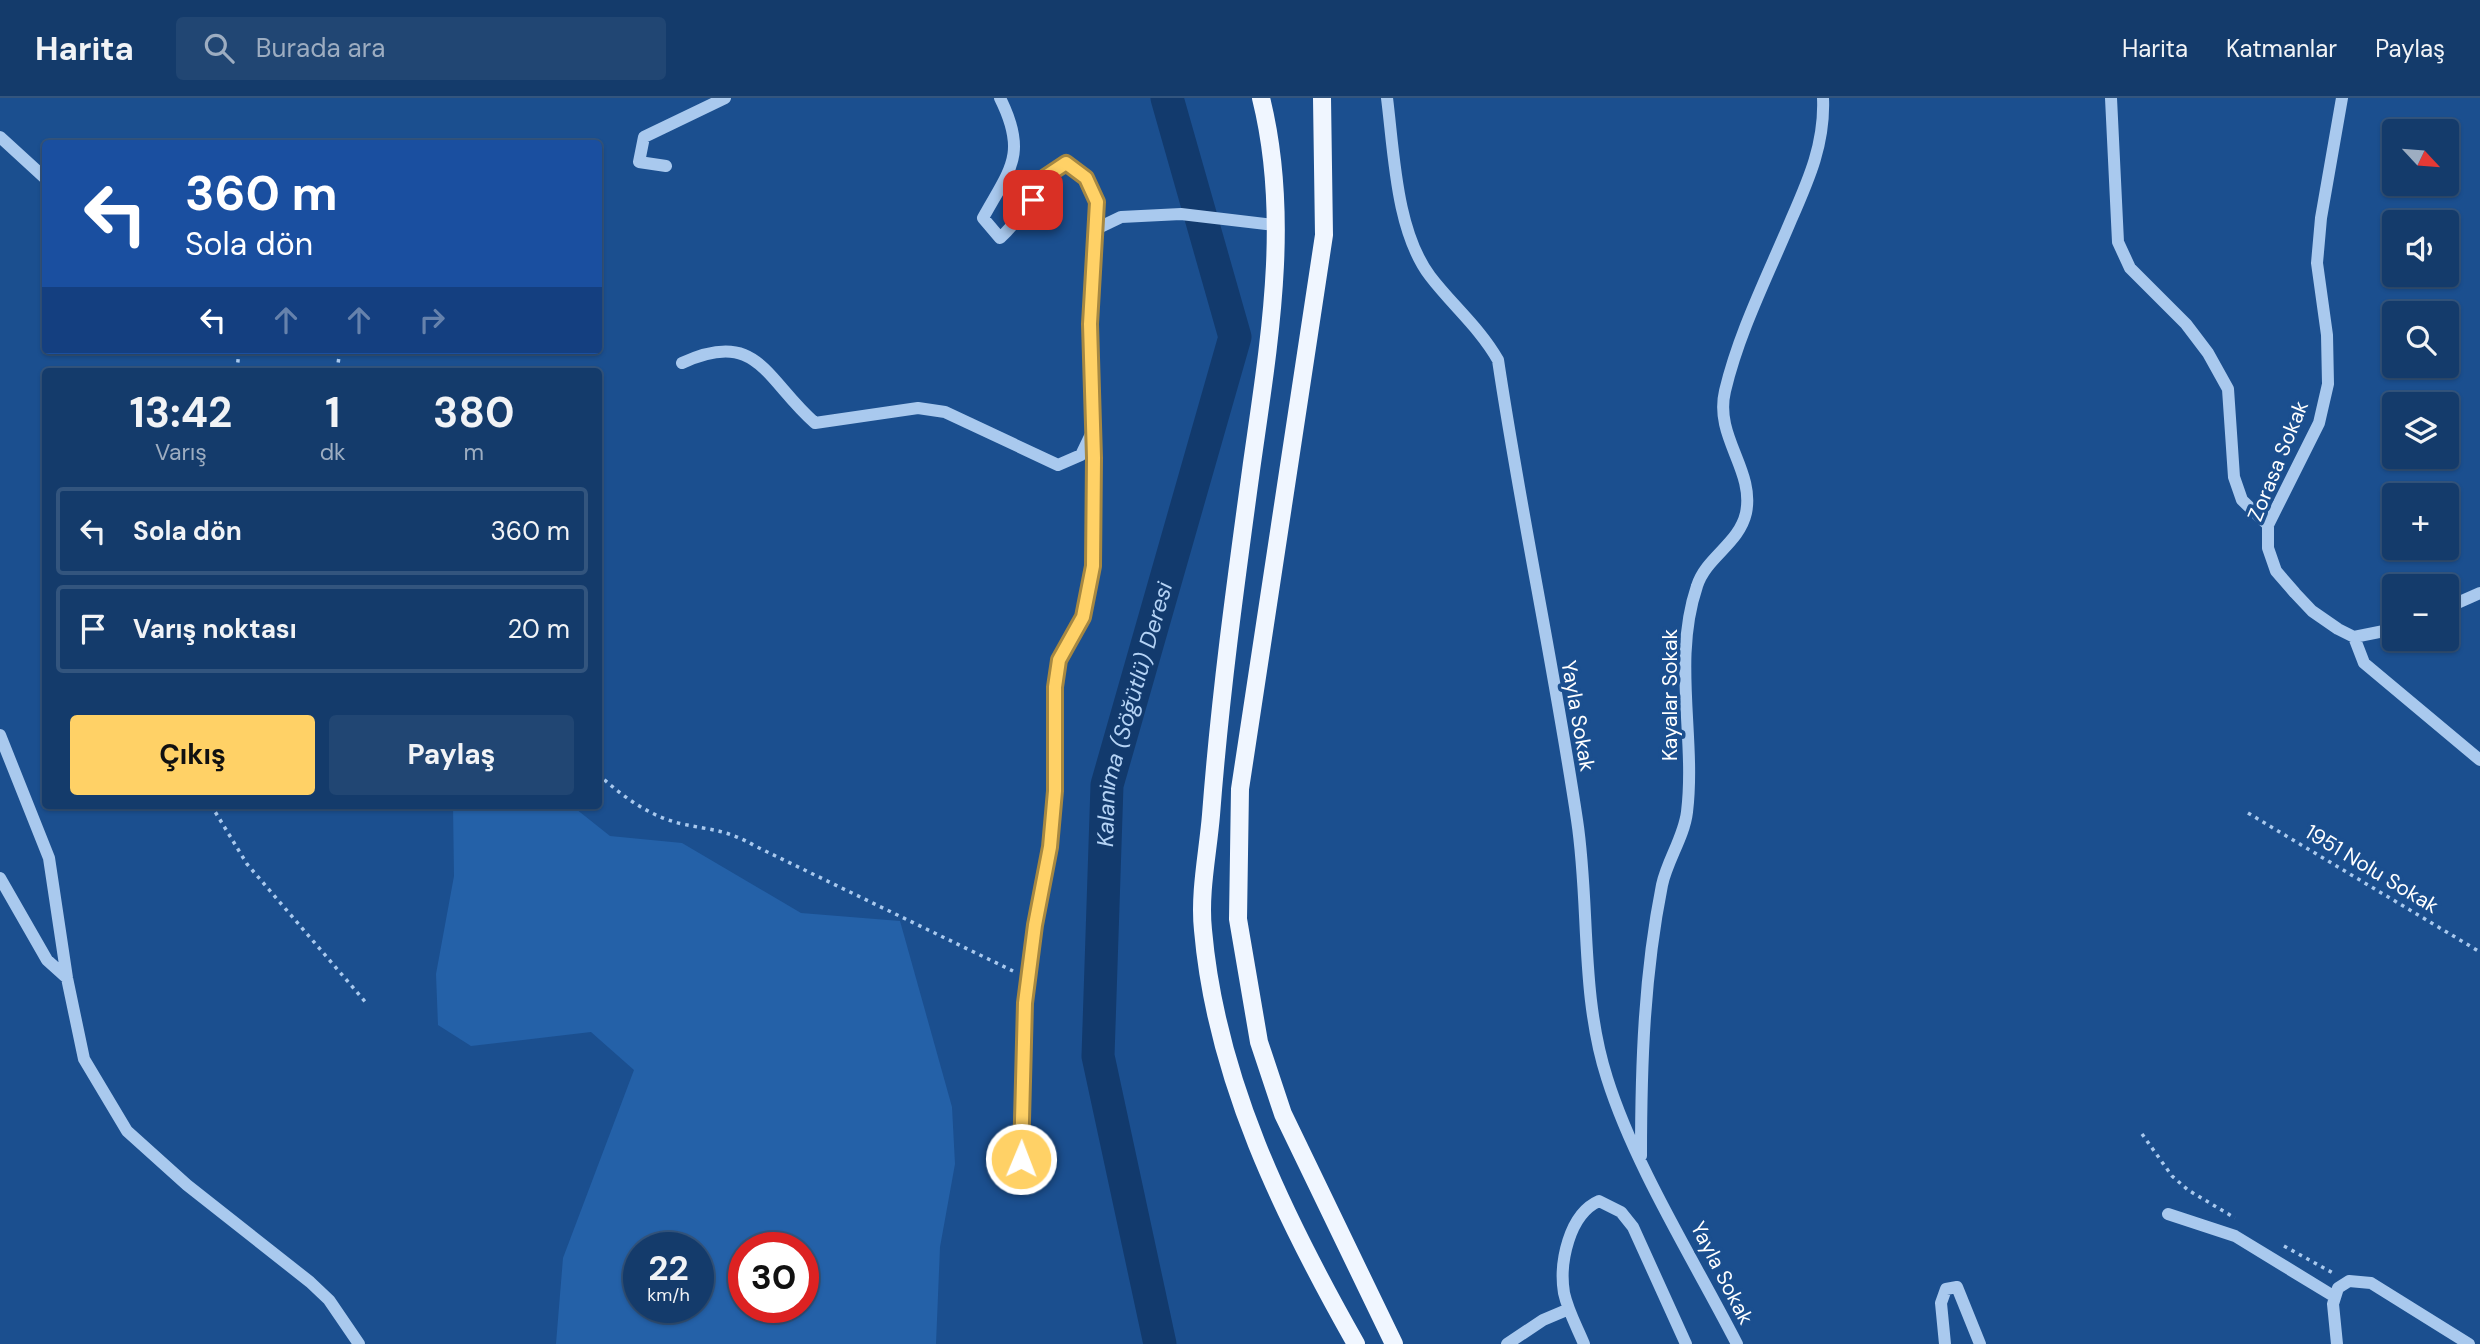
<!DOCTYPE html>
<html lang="tr">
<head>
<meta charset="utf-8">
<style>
	:root { --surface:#143b6b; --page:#214673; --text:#f1f3f6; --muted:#9dadc1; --line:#33557e; --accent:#ffd166 }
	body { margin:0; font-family:"DM Sans",sans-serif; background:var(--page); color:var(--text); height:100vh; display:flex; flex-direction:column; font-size:26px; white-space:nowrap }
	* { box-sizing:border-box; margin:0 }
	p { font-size:23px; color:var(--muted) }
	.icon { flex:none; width:38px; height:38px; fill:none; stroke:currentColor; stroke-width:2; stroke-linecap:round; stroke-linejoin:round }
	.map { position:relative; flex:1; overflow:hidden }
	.details { position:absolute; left:42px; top:270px; width:560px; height:441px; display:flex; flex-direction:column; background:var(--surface); border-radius:7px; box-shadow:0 2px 5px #0004,0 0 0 2px var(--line) }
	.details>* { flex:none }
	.hud { position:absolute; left:42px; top:42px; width:560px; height:214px; border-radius:7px; box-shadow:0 2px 5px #0004,0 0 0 2px var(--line); background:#1a4fa0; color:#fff; overflow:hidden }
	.needle { width:46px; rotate:116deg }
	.tools { position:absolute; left:2382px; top:21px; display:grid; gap:14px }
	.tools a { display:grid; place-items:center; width:77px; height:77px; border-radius:7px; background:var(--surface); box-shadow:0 2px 5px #0004,0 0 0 2px var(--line); font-size:35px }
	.speed { position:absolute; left:623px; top:1134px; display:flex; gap:14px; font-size:35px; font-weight:700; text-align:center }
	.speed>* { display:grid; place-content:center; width:91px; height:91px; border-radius:50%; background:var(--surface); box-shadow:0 2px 5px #0004,0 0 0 2px var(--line); line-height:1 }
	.speed small { font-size:18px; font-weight:400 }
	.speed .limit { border:10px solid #d22; background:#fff; color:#111 }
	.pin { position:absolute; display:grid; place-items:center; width:60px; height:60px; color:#fff; margin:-30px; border-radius:14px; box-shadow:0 4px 10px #0006 }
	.me { position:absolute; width:77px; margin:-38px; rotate:1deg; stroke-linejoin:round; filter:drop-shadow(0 0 5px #0008) }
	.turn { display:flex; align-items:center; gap:24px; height:147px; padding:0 28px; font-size:32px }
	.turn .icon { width:91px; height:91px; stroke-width:2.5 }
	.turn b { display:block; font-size:49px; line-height:60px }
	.lanes { display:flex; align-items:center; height:66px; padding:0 28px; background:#0003; justify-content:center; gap:35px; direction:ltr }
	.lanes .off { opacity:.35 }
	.eta { display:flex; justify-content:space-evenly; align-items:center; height:119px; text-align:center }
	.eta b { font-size:42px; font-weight:700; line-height:49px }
	.primary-button { display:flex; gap:14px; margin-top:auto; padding:14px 28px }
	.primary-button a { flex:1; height:80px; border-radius:7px; background:var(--accent); color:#111; font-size:28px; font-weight:700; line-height:80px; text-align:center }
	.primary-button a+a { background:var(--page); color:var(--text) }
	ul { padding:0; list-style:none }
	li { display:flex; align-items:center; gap:21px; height:88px; margin:0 14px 10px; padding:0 14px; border:4px solid var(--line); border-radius:7px }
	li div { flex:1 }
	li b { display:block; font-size:26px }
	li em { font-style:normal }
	header { display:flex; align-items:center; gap:42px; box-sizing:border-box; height:98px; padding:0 35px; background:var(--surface); border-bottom:2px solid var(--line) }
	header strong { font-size:33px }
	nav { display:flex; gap:38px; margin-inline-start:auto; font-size:24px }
	.search { width:490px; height:63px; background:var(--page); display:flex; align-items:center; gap:18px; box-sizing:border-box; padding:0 24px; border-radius:7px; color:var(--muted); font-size:26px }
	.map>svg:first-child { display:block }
</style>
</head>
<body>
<header>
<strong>Harita</strong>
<div class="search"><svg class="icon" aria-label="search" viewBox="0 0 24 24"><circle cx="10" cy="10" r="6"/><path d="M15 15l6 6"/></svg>Burada ara</div>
<nav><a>Harita</a><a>Katmanlar</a><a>Paylaş</a></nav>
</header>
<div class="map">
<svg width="2480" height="1246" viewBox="0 0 2480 1246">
	<rect width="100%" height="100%" fill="#1b4f8f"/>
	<path fill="#2461a8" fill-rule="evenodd" d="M453,707H571L610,738L682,745L801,815L900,823L952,1009L955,1066L940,1149L936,1246H556L563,1160L634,972L591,934L471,948L438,927L436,876L454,778ZM639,1150H698V1209H639ZM744,1150H803V1209H744Z"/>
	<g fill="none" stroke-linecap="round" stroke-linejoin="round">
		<path stroke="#123a6d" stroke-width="33" id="s1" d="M1160,1246L1098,958L1107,687L1235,239L1167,0"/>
		<path stroke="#a9c9ee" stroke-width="3.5" stroke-dasharray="3.5 5" stroke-linecap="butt" d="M237,273L239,252
			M337,273L340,252
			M598,676C623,699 649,718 682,726C711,732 728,732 755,748L1013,873
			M211,707L247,766L368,907
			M2248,715L2480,854
			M2142,1036L2172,1078L2188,1092L2235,1120
			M2284,1148L2333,1175"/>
		<path stroke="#a9c9ee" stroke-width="12" d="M1000,0C1028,56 1010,71 983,120L1000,140C1029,114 1035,86 1066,65C1093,86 1097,98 1096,131
			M1387,0C1394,55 1396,133 1430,178C1452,207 1480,230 1498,262C1521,416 1554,568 1577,722C1590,807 1580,896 1607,980C1635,1069 1694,1162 1737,1246
			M2111,0L2118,144L2130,170L2186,226L2208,255L2228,291L2234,379L2242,402L2268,427
			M2342,0L2321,120L2317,165L2327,237L2328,286L2319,325L2268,427V450L2276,473L2295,495L2312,513L2338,531L2354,539L2394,531
			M0,39L46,81
			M666,68L639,64L644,39L725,0
			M682,265C758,230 765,281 815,325L918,310L945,314L1058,367L1081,357L1092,334
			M2446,510L2480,495
			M2354,539L2364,565L2480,662
			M0,637L49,760L67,880L84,961L127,1033L187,1087L310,1184L329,1202L359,1246
			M0,780L47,862L67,880
			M1641,1058C1641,968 1644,877 1662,787C1667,763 1684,739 1687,714C1696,639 1672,562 1697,488C1706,459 1739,446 1746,415C1755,372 1714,339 1725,293C1739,234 1768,177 1791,122C1809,81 1825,45 1823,0
			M1021,1087L1025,905L1035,827L1050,749L1056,668L1055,589L1059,562L1083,519L1093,468L1094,360L1090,226L1096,131L1121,119L1181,116L1274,127
			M2168,1116L2235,1138L2335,1199
			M1507,1246L1543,1222L1569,1211
			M1584,1246C1577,1229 1568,1213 1564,1195C1559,1165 1569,1116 1599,1103L1621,1114L1633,1129L1686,1246
			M1945,1246L1941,1205L1946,1191L1957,1189L1980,1246
			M2337,1246L2333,1206L2338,1190L2349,1183L2371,1185L2469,1246"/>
		<path stroke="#f0f6ff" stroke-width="18" d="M1261,0C1291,120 1269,245 1252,365C1236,482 1220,598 1211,717C1208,754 1199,795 1203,832C1216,981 1283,1117 1356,1246
			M1322,0L1324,137L1240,691L1238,821L1259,944L1283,1016L1394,1246"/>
	</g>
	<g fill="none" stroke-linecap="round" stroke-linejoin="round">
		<g stroke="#a68842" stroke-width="18">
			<path id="route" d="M1021,1061L1025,905L1035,827L1050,749L1055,693V589L1059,562L1083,519L1093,468L1094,360L1090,226L1097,104L1086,80L1066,65L1045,79L1033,102"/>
		</g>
		<use href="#route" stroke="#ffd166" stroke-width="12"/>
	</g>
	<g text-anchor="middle" stroke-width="7" stroke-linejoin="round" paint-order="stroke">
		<g font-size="21" fill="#fff" stroke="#1b4f8f">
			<text transform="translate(2278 363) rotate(-68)" y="7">Zorasa Sokak</text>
			<text transform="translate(1670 597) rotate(-90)" y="7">Kayalar Sokak</text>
			<text transform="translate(1578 618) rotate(80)" y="7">Yayla Sokak</text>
			<text transform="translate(2372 771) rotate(31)" y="7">1951 Nolu Sokak</text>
			<text transform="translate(1722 1175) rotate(63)" y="7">Yayla Sokak</text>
		</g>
		<g font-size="23" font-style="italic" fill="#b5d3f5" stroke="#1b4f8f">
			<text dy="8" stroke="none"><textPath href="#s1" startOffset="640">Kalanima (Söğütlü) Deresi</textPath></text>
		</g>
	</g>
</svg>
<div class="tools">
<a><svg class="needle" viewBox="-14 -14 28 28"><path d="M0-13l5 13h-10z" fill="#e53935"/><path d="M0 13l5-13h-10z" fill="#9dadc1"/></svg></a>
<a><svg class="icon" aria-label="sound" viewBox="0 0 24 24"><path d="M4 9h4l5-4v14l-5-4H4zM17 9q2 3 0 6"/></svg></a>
<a><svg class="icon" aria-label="search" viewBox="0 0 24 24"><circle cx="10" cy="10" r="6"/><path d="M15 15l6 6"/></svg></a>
<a><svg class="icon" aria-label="layers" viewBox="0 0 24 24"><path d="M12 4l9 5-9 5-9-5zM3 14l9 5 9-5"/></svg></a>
<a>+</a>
<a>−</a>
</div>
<div class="speed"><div>22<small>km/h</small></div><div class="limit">30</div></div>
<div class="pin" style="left:1033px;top:102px;background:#d93025"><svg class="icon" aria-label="arrive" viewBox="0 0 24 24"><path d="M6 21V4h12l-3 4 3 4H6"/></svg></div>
<svg class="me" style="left:1021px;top:1061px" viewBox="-20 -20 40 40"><circle r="17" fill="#ffd166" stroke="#fff" stroke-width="3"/><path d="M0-11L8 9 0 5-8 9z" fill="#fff"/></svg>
<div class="hud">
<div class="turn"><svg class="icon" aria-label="left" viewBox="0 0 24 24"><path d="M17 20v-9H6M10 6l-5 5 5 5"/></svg><div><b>360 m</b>Sola dön</div></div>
<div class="lanes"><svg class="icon" aria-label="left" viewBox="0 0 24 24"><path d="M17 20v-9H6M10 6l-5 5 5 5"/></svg><svg class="icon off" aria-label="ahead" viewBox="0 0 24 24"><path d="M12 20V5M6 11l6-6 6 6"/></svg><svg class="icon off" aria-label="ahead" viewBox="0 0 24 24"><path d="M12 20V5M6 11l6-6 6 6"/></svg><svg class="icon off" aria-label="right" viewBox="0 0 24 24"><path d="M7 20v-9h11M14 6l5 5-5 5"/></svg></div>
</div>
<section class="details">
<div class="eta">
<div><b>13:42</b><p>Varış</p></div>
<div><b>1</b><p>dk</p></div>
<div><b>380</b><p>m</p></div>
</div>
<ul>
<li><svg class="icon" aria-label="left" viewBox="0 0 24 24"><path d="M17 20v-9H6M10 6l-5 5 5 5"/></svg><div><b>Sola dön</b></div><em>360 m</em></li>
<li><svg class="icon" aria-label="arrive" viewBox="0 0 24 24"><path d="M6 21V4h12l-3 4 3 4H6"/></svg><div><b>Varış noktası</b></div><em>20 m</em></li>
</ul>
<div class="primary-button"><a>Çıkış</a><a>Paylaş</a></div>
</section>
</div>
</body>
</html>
